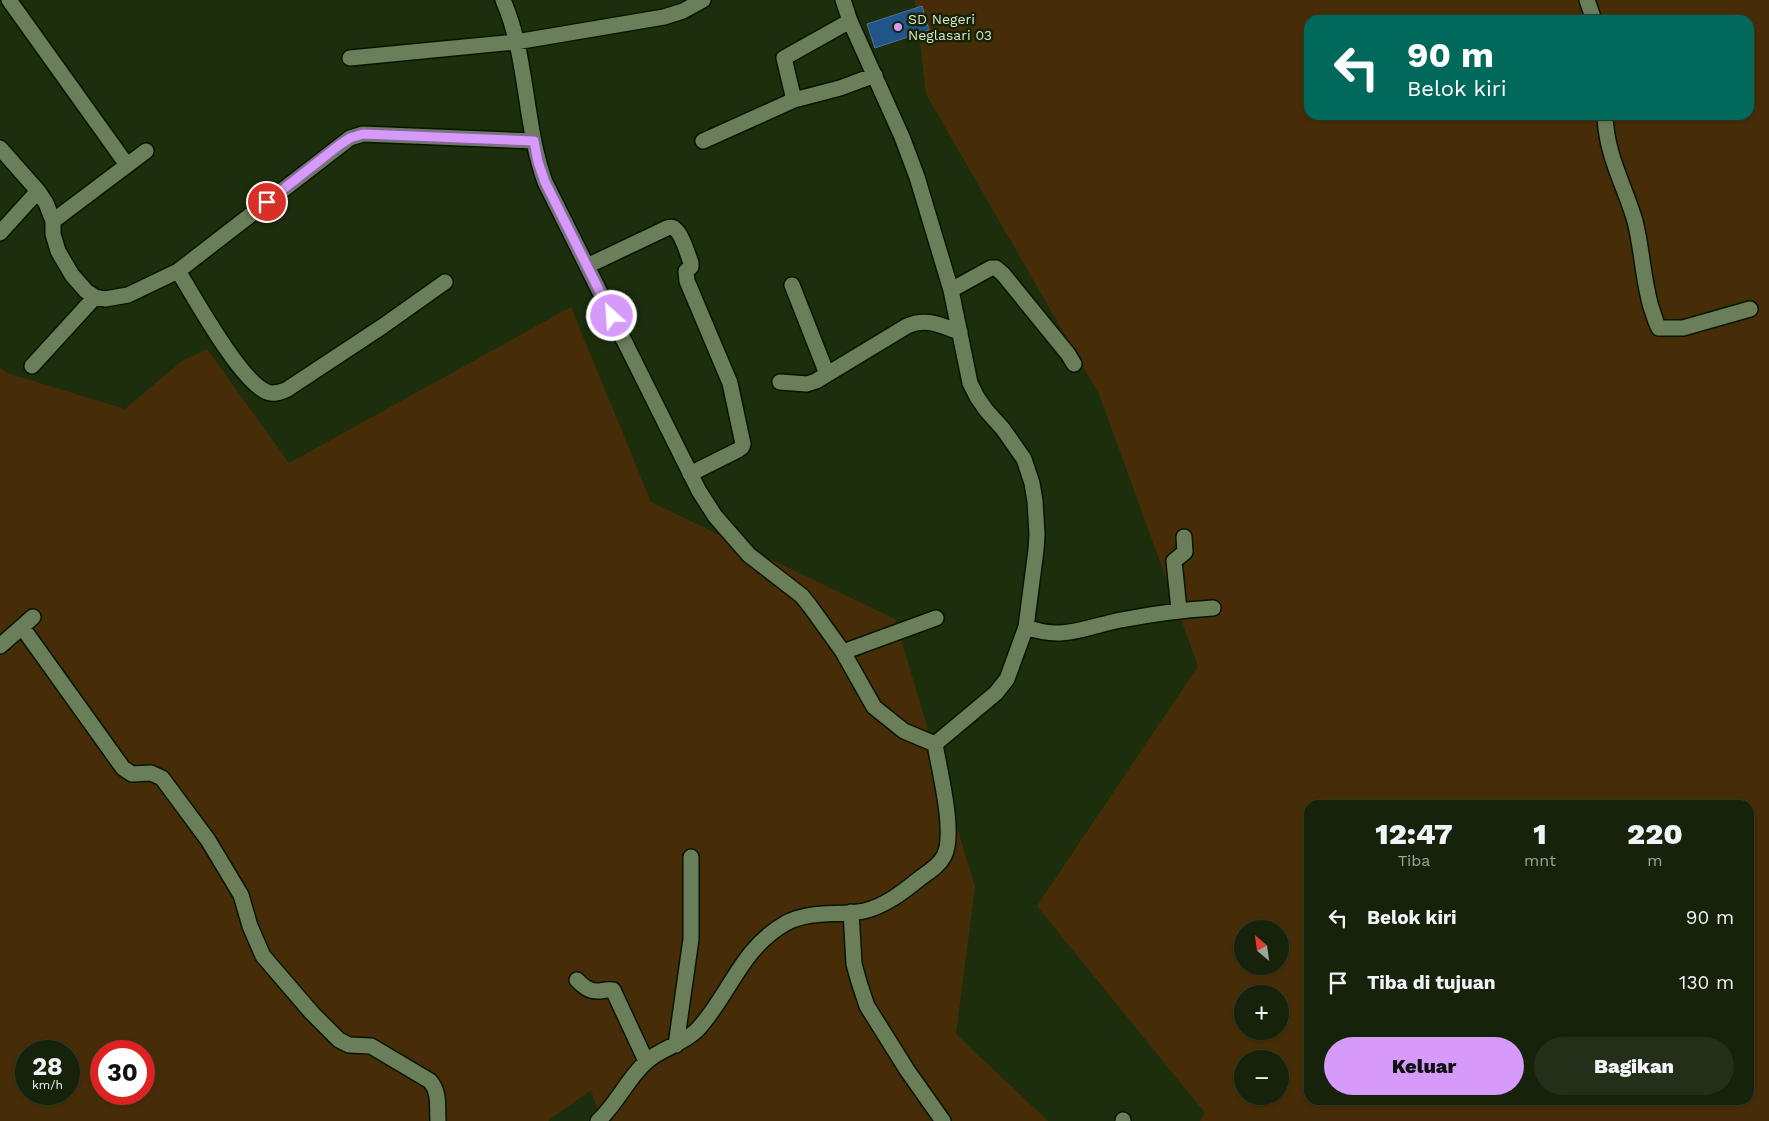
<!DOCTYPE html>
<html lang="id">
<head>
<meta charset="utf-8">
<style>
	:root { --surface:#16220a; --page:#232f18; --text:#f1f3f6; --muted:#9ea49c; --line:#353f2b; --accent:#d69bfa }
	body { margin:0; font-family:"Work Sans",sans-serif; background:var(--page); color:var(--text); height:100vh; display:flex; flex-direction:column; font-size:19px; white-space:nowrap }
	* { box-sizing:border-box; margin:0 }
	p { font-size:16px; color:var(--muted) }
	.icon { flex:none; width:28px; height:28px; fill:none; stroke:currentColor; stroke-width:2; stroke-linecap:round; stroke-linejoin:round }
	.map { position:relative; flex:1; overflow:hidden }
	.details { position:absolute; left:1304px; top:800px; width:450px; height:305px; display:flex; flex-direction:column; background:var(--surface); border-radius:15px; box-shadow:0 1px 4px #0004,0 0 0 1px var(--line) }
	.details>* { flex:none }
	.top-card { position:absolute; left:1304px; top:15px; width:450px; height:105px; border-radius:15px; box-shadow:0 1px 4px #0004,0 0 0 1px var(--line); background:#00695c; color:#fff; overflow:hidden }
	.needle { width:32px; rotate:331deg }
	.fabs { position:absolute; left:1234px; top:920px; display:grid; gap:10px }
	.fabs a { display:grid; place-items:center; width:55px; height:55px; border-radius:50%; background:var(--surface); box-shadow:0 1px 4px #0004,0 0 0 1px var(--line); font-size:25px }
	.speed { position:absolute; left:15px; top:1040px; display:flex; gap:10px; font-size:25px; font-weight:700; text-align:center }
	.speed>* { display:grid; place-content:center; width:65px; height:65px; border-radius:50%; background:var(--surface); box-shadow:0 1px 4px #0004,0 0 0 1px var(--line); line-height:1 }
	.speed small { font-size:12px; font-weight:400 }
	.speed .limit { border:8px solid #d22; background:#fff; color:#111 }
	.pin { position:absolute; display:grid; place-items:center; width:42px; height:42px; color:#fff; margin:-21px; border:2px solid #fff; border-radius:50%; box-shadow:0 1px 5px #0007 }
	.me { position:absolute; width:55px; margin:-28px; rotate:334deg; stroke-linejoin:round; filter:drop-shadow(0 0 4px #0008) }
	.turn { display:flex; align-items:center; gap:18px; height:105px; padding:0 20px; font-size:22px }
	.turn .icon { width:65px; height:65px; stroke-width:2.5 }
	.turn b { display:block; font-size:35px; line-height:42px }
	.eta { display:flex; justify-content:space-evenly; align-items:center; height:85px; text-align:center }
	.eta b { font-size:30px; font-weight:800; line-height:35px }
	.action { display:flex; gap:10px; margin-top:auto; padding:10px 20px }
	.action a { flex:1; height:58px; border-radius:30px; background:var(--accent); color:#111; font-size:20px; font-weight:800; line-height:58px; text-align:center }
	.action a+a { background:var(--page); color:var(--text) }
	ul { padding:0; list-style:none }
	li { display:flex; align-items:center; gap:15px; height:65px; padding:0 20px }
	li div { flex:1 }
	li b { display:block; font-size:19px }
	li em { font-style:normal }
	.map>svg:first-child { display:block }
</style>
</head>
<body>
<div class="map">
<svg width="1769" height="1121" viewBox="0 0 1769 1121">
	<rect width="100%" height="100%" fill="#1d2e0d"/>
	<path fill="#472d07" fill-rule="evenodd" d="M915,0H1769V1121H1200L1205,1113L1037,906L1198,666L1099,394L926,94ZM1309,20H1749V115H1309ZM1309,805H1749V1100H1309ZM1242,929H1280V966H1242ZM1242,994H1280V1031H1242ZM1242,1059H1280V1096H1242Z
		M571,307L651,502L895,619L975,887L956,1034L1048,1121H601L591,1090L548,1121H0V367L7,373L125,409L182,361L207,349L289,463ZM26,1051H69V1094H26ZM101,1051H144V1094H101Z"/>
	<path fill="#215488" stroke="#567290" d="M922,6L929,30L875,48L867,24Z"/>
	<g fill="none" stroke-linecap="round" stroke-linejoin="round">
		<g stroke="#071500" stroke-width="18">
			<path id="minor" d="M9,0L127,165
				M503,0C528,57 524,124 545,182L699,491L715,516L749,555L802,596L810,606L843,652L874,707L904,731L935,744C939,769 956,834 944,856C939,866 928,872 919,879C903,892 885,906 864,911C837,916 811,910 786,923C740,949 730,995 697,1030C682,1045 661,1048 646,1062C627,1079 617,1104 598,1121
				M843,0L850,21L902,137L917,177L951,290L970,383L977,397L986,410L1003,429L1024,459L1032,483L1035,501L1037,534L1036,550L1026,627L1007,679L996,693L935,744
				M1587,0L1594,20
				M350,58L516,42L664,17L683,11L703,0
				M794,100L784,58L850,21
				M1605,115C1606,155 1624,184 1635,221C1642,249 1643,279 1651,307C1654,314 1655,322 1659,328H1683L1750,309
				M703,141L794,100L840,88L875,75
				M0,148L38,191L46,203L53,221V234L58,251L72,275L86,291L95,297L105,299L128,295L178,271L350,138L363,134L534,141
				M53,221L146,151
				M0,233L38,191
				M587,266L667,228C671,227 672,226 675,229C682,234 688,255 691,263V267L686,271L687,281L730,383L743,444L742,447L738,450L690,474
				M178,271C195,298 240,381 267,392C274,395 280,392 286,390L383,326L445,282
				M792,285L827,374
				M951,290L991,268H996L1003,274L1068,354L1074,364
				M32,366L95,297
				M780,382L807,384L816,381L907,326C927,317 941,326 960,332
				M1179,610L1174,561L1185,552L1184,537
				M22,627L123,768L132,774L151,773L162,778L208,840L241,895L250,926L263,956L312,1013L339,1040L349,1045L371,1046L430,1081C440,1092 437,1107 438,1121
				M1026,627C1064,641 1085,627 1121,620C1152,614 1182,610 1213,608
				M0,646L33,617
				M843,652L936,618
				M851,912L854,964L859,982L867,1006L907,1070L943,1121
				M577,980C584,987 590,992 600,991C606,990 608,989 613,990L646,1061
				M676,1045L691,939V857
				M1123,1121V1120"/>
		</g>
		<use href="#minor" stroke="#6a7e5a" stroke-width="15"/>
	</g>
	<g fill="none" stroke-linecap="round" stroke-linejoin="round">
		<g stroke="#8b65a2" stroke-width="12">
			<path id="route" d="M267,202L338,146L350,138L363,134L534,141L538,162L545,182L612,316"/>
		</g>
		<use href="#route" stroke="#d69bfa" stroke-width="9"/>
	</g>
	<circle fill="#d69bfa" stroke="#142404" stroke-width="2" cx="898" cy="27" r="5"/>
	<g text-anchor="middle" stroke-width="5" stroke-linejoin="round" paint-order="stroke">
		<g font-size="14" fill="#d8e3d0" stroke="#142404" text-anchor="start">
			<text x="908" y="24">SD Negeri<tspan x="908" dy="16">Neglasari 03</tspan></text>
		</g>
	</g>
</svg>
<div class="fabs">
<a><svg class="needle" viewBox="-14 -14 28 28"><path d="M0-13l5 13h-10z" fill="#e53935"/><path d="M0 13l5-13h-10z" fill="#9ea49c"/></svg></a>
<a>+</a>
<a>−</a>
</div>
<div class="speed"><div>28<small>km/h</small></div><div class="limit">30</div></div>
<div class="pin" style="left:267px;top:202px;background:#d93025"><svg class="icon" aria-label="arrive" viewBox="0 0 24 24"><path d="M6 21V4h12l-3 4 3 4H6"/></svg></div>
<svg class="me" style="left:612px;top:316px" viewBox="-20 -20 40 40"><circle r="17" fill="#d69bfa" stroke="#fff" stroke-width="3"/><path d="M0-11L8 9 0 5-8 9z" fill="#fff"/></svg>
<div class="top-card">
<div class="turn"><svg class="icon" aria-label="left" viewBox="0 0 24 24"><path d="M17 20v-9H6M10 6l-5 5 5 5"/></svg><div><b>90 m</b>Belok kiri</div></div>
</div>
<section class="details">
<div class="eta">
<div><b>12:47</b><p>Tiba</p></div>
<div><b>1</b><p>mnt</p></div>
<div><b>220</b><p>m</p></div>
</div>
<ul>
<li><svg class="icon" aria-label="left" viewBox="0 0 24 24"><path d="M17 20v-9H6M10 6l-5 5 5 5"/></svg><div><b>Belok kiri</b></div><em>90 m</em></li>
<li><svg class="icon" aria-label="arrive" viewBox="0 0 24 24"><path d="M6 21V4h12l-3 4 3 4H6"/></svg><div><b>Tiba di tujuan</b></div><em>130 m</em></li>
</ul>
<div class="action"><a>Keluar</a><a>Bagikan</a></div>
</section>
</div>
</body>
</html>
